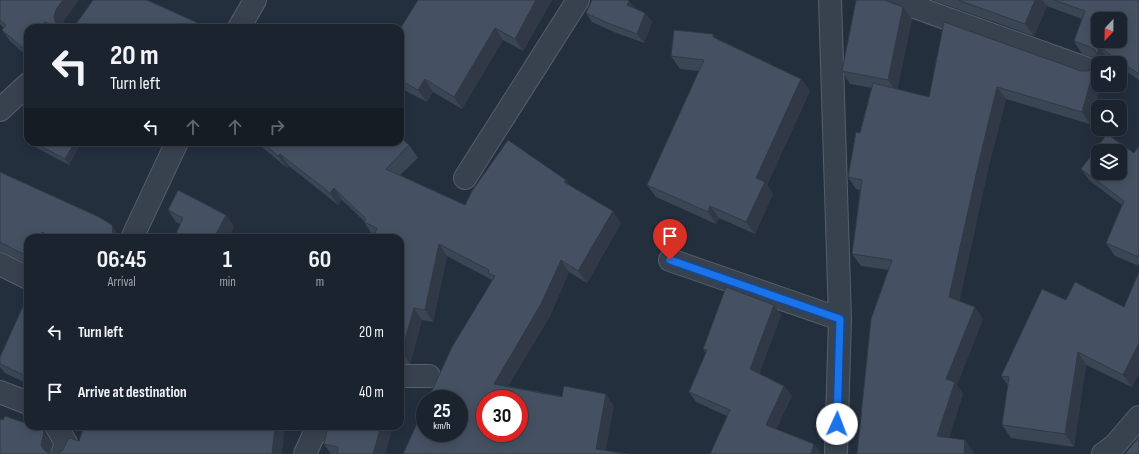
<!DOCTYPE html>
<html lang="en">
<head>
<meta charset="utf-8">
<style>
	:root { --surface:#1b232e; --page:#242b36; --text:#f1f3f6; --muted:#a0a4aa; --line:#39404a }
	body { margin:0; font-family:"Sofia Sans Condensed",sans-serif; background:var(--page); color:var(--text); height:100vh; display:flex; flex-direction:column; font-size:15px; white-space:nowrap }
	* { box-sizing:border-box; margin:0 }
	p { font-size:13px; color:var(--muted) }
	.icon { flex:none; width:22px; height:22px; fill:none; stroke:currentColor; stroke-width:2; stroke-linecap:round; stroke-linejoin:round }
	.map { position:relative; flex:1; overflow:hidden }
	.sheet { position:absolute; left:24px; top:234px; width:380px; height:196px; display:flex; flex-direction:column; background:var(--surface); border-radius:12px; box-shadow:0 2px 10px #0003,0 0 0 1px var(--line) }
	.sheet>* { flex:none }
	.guide { position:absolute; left:24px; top:24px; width:380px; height:122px; border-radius:12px; box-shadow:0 2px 10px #0003,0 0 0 1px var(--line); background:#1b232e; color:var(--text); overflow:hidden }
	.needle { width:26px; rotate:202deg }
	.fabs { position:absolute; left:1091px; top:12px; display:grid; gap:8px }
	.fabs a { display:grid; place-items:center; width:36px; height:36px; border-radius:8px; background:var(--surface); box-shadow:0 2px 10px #0003,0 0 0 1px var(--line); font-size:20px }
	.speed { position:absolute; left:416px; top:390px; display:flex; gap:8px; font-size:20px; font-weight:700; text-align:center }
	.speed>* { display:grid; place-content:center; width:52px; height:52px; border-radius:50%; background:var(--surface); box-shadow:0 2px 10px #0003,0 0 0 1px var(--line); line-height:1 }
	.speed small { font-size:10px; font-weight:400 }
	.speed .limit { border:6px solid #d22; background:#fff; color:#111 }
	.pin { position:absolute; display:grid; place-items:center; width:34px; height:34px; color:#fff; margin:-41px -17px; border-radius:50% 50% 50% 0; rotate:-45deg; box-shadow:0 0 4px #0007 }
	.pin .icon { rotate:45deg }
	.me { position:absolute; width:44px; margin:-22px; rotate:2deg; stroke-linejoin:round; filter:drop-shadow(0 0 3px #0008) }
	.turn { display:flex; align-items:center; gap:14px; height:84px; padding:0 20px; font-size:18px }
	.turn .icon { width:52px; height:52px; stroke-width:2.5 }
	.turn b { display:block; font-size:28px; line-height:34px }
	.lanes { display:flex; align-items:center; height:38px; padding:0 20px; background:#0003; justify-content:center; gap:20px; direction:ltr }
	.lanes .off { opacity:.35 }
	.eta { display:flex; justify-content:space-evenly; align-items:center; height:68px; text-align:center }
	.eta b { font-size:24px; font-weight:700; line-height:28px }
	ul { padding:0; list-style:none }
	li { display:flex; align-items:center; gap:12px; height:60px; padding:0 20px }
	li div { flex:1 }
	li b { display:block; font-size:15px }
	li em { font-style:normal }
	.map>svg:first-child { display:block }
</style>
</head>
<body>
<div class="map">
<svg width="1139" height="454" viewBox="0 0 1139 454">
	<rect width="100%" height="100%" fill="#242f3e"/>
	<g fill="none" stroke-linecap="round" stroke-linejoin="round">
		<g stroke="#565f6c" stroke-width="24">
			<path id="street" d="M830,0L840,319L836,454
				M895,0L1094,71
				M239,28L255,0
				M0,110L28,84
				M465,178L578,0
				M132,238L177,142
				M670,260L840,319
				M0,264L28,278
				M400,376H429
				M0,392L28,403
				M56,426L66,443L62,454
				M305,454L314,434L330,426
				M1103,454L1114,446L1139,417"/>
		</g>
		<use href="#street" stroke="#38414e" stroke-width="22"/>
	</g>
	<path fill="#3b4654" d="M0,0L64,21L62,27V28H28V57L10,41L2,30L4,28L0,24Z
		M418,0H552L523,51L503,40L462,109L433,92L427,102L400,88V29Z
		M932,0H1139V80L1120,67V63H1114L1108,59L1107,63H1103L1099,59L1082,54L1074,41L1082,19L1047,6L1034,36Z
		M629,1L635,8L645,13L652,22L644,43L614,32L592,22L586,13Z
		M912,19L897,89L929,97L944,22L1098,85H1101L1090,124L1006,99L988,169L959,301L983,319L957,385L963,394L949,438L974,452L857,454L889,270L861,266L852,254L860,190L856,189L848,177L860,133L872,88L850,84L842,71Z
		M713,34L717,39L801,79L810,91L767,185L773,194L755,234L719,218L716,224L656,197L647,185L699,71L680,69L671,56Z
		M33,142H79L80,144L69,165L37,148Z
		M256,142H400L409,145L418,158L400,175L465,205L566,180L569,185L621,223L587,283L569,272L550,316L508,386L614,406L403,454L492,280L447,256L433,322L422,320L410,364H400V238L374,235L372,234L364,222V221L342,200L338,205L289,166L287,168Z
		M1139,146V266L1115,256L1106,243L1122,205L1090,181L1081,169L1134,153Z
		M0,172L120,237V238H122H28V264L5,253L0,252Z
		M168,210L226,215L234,227L180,224L176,222Z
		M1139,272V373L1132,387L1086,365L1074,447L1011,438L1002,425L1008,385L1001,376L1066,300L1124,307Z
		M774,305L781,315L759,374L784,386L792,396L776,429L727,416L696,402L689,392L706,353L703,349Z
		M28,306V384L5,373L0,367V357Z
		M328,426H393L385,454H331L324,444Z"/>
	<path fill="#303945" d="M63,0H79L64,21L62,28H59L55,21L54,16L56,10Z
		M536,0H552L523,51L515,39Z
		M1035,0H1042L1047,6L1034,36L1025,24Z
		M629,1L636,10L627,5Z
		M903,7L912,19L897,93L888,80Z
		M645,13L652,22L644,43L637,34Z
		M45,22L49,28H40Z
		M495,28L503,40L462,109L454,97Z
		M713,34L722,46L713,37Z
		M28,42V56L23,48Z
		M1099,47L1108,59L1107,63H1103L1097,55Z
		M1094,69L1098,75V85H1101L1090,124L1082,112Z
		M425,79L433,92L427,102L418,90Z
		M801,79L810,91L767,185L773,194L755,234L746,222L756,178Z
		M997,87L1006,99L988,169L958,309L949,297L980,157Z
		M75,142H79L80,144L69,165L65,159Z
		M280,154L289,166L287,168L278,156Z
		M566,180L574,192L564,182Z
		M334,188L342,200L338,205L330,193Z
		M710,206L719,218L716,224L708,212Z
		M613,211L621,223L587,283L578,271Z
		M226,215L234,227L229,238H214Z
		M112,225L120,237V238H117L113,233Z
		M42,232L46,238H39Z
		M439,244L447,256L433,322L425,310Z
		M561,260L569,272L550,316L502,396L494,384Z
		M774,305L781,315L757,380L750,369Z
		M975,307L983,319L957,385L963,394L946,448L937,436L946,379Z
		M414,308L422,320L410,364L402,351Z
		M1139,343V373L1132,387L1123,375Z
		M1078,352L1086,365L1074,447L1065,434Z
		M400,384L403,388L400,399Z
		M784,386L792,396L773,435L766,425Z
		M606,394L614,406L605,454L596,449Z
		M275,426H285L282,454H272Z
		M381,426H393L385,454H373Z
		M42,428L52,444L50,454L44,450L41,445Z
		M965,440L974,452L973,454H964Z
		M814,444L822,454H811Z"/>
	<path fill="#455162" stroke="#303945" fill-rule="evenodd" d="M0,0H63L56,10L54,16L55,21L59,27L62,28H58L45,22L40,28H28V42L23,48L2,30L6,25L0,20Z
		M93,0H147L209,28H71L76,24Z
		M418,0H536L515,39L495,28L454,97L425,79L418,90L400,80V29Z
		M592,0H628L629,1L627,5L645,13L637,34L608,23L586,13Z
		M856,0H884L903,7L888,80L842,71Z
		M958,0H1035L1025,24Z
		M1054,0H1139V74L1099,47L1097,55L1095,50L1090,47L1074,41L1085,11ZM1098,19H1120V41H1098Z
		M944,22L1081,71H1088L1094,69L1082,112L997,87L980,157L949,297L975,307L946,379L955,382L937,436L965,440L964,454H857L871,319L892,260L852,254L862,180L848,177L856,132L860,133L873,83L929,97Z
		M674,30L713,34V37L801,79L756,178L765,182L746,222L710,206L708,212L647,185L704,60L671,56Z
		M1107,134L1134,153L1139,146V257L1106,243L1124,201L1081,169ZM1098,151H1120V173H1098Z
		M400,137L409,145L386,169L465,205L472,191L508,140L566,180L564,182L613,211L578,271L561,260L541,304L494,384L562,397L564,386L606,394L596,449L627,454H403L425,406V433H459V399H428L452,347L495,276L488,273L489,270L439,244L425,310L414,308L402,351L400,352V238H373L377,228L364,222L366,219L334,188L330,193L280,154L278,156L262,142H400ZM485,399H519V433H485Z
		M33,142H75L65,159Z
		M0,172L99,217L112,225L113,233L118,237L122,238H52L42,232L39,238H28V257L25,255L0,242Z
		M178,190L226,215L214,238H174L183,218L168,210Z
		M1139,272V343L1123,375L1078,352L1065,434L1002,425L1009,377L1001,376L1042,289L1066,300L1075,282L1124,307Z
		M726,287L774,305L750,369L784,386L766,425L814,444L811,454H710L730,410L689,392L707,350L703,349Z
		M24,304L28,306V377L0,364V357Z
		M5,416L28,424V426H35L42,428L44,432L41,445L44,450L51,454H0V419L3,420Z
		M84,426H275L272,454H57L62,451L69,438L79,441Z
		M328,426H381L373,454H337L338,447L324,444Z
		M1139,437V454H1125Z"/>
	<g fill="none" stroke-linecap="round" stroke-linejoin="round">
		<g stroke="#114b97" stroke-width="10">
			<path id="route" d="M670,260L840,319L837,424"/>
		</g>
		<use href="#route" stroke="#1a73e8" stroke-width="7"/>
	</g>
</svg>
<div class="fabs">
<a><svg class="needle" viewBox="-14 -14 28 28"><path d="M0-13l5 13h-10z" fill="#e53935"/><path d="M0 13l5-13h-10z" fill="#a0a4aa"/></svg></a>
<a><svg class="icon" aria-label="sound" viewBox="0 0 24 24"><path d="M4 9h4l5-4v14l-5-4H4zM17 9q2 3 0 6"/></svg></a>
<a><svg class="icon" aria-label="search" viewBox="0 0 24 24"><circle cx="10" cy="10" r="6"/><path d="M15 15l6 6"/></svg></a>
<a><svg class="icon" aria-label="layers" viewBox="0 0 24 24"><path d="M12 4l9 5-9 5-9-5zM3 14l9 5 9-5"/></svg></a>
</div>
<div class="speed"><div>25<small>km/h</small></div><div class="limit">30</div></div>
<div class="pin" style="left:670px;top:260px;background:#d93025"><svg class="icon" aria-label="arrive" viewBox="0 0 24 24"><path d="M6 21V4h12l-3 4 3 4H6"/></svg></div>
<svg class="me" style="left:837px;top:424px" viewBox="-20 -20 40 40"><circle r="19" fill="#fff"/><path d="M0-13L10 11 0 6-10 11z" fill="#1a73e8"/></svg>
<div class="guide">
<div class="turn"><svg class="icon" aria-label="left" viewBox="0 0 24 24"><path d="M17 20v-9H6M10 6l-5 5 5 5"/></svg><div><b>20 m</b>Turn left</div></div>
<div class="lanes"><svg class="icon" aria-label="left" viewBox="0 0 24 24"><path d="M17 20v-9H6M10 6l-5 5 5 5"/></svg><svg class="icon off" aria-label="ahead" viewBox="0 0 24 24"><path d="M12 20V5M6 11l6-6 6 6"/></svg><svg class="icon off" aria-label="ahead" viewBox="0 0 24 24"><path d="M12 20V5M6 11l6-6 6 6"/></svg><svg class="icon off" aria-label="right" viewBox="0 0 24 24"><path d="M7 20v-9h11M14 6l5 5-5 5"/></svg></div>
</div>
<section class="sheet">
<div class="eta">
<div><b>06:45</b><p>Arrival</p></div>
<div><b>1</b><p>min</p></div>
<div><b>60</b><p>m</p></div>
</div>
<ul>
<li><svg class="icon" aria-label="left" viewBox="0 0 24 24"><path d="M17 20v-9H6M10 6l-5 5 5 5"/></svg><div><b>Turn left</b></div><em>20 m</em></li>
<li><svg class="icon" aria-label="arrive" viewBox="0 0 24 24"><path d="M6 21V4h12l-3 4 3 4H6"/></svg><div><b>Arrive at destination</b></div><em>40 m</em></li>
</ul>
</section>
</div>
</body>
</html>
